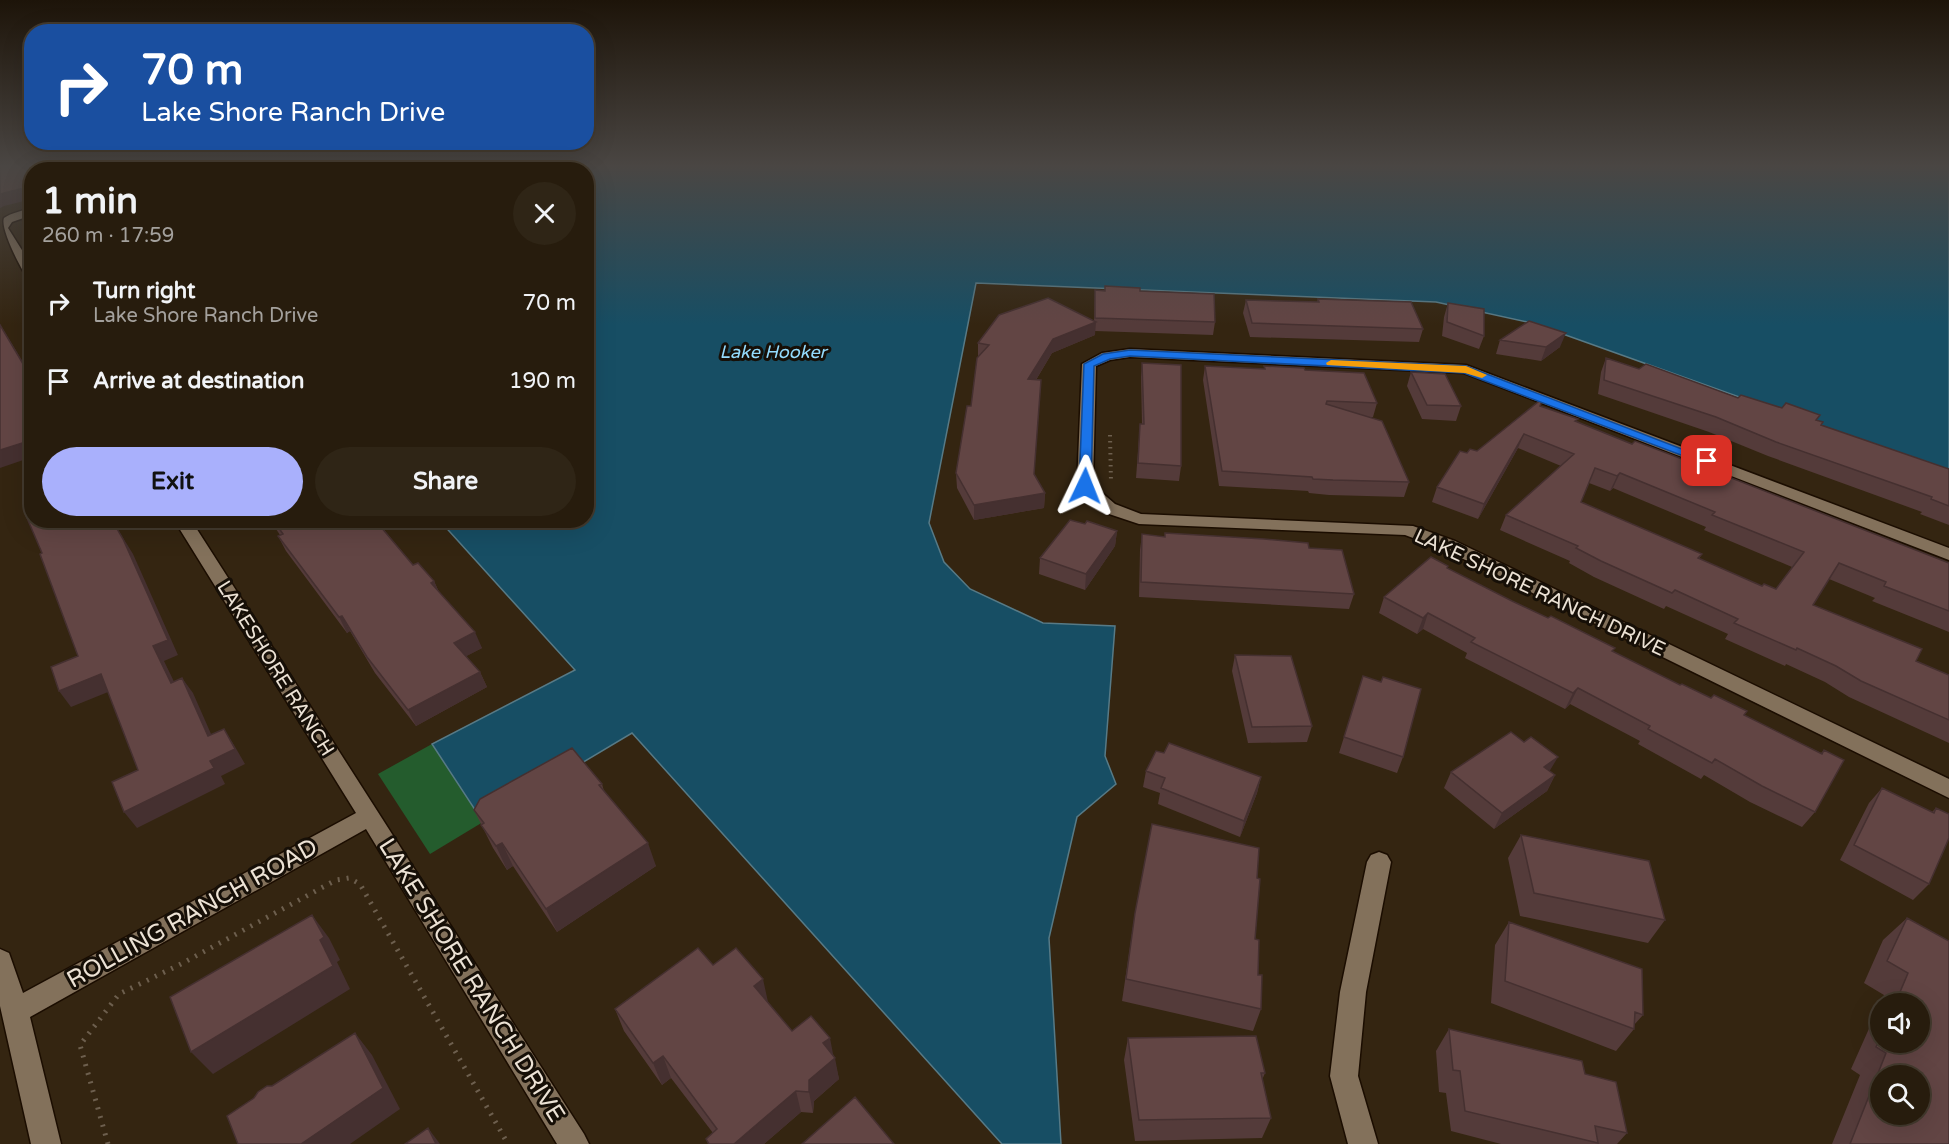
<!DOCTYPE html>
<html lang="en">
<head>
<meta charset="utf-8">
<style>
	:root { --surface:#271c0d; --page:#2f2516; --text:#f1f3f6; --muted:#a4a19d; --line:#433a2e; --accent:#a9b0fc }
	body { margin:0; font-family:"Varela Round",sans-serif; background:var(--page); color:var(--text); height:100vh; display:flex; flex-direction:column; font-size:22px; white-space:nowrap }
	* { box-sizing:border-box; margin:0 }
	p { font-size:20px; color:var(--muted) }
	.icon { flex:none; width:33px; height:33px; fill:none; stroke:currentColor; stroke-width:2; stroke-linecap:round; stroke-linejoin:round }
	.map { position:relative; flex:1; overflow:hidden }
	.side { position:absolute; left:24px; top:162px; width:570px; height:366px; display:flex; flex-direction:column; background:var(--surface); border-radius:24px; box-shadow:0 6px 24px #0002,0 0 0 2px var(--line) }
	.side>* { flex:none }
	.banner { position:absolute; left:24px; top:24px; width:570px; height:126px; border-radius:24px; box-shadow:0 6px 24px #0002,0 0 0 2px var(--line); background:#1a4fa0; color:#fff; overflow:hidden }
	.buttons { position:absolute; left:1870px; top:993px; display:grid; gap:12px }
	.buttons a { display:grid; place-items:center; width:60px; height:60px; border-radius:50%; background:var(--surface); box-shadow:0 6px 24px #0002,0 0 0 2px var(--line); font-size:30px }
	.pin { position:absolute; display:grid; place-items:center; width:51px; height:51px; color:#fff; margin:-26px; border-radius:12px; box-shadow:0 3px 9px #0006 }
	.me { position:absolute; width:66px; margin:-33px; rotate:2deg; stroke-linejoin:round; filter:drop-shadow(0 0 4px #0008) }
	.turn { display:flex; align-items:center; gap:21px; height:126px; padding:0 18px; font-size:27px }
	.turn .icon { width:78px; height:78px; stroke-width:2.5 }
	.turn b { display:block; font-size:42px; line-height:51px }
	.round { display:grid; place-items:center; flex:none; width:63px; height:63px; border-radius:32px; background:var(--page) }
	.head { display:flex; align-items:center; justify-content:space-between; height:102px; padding:0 18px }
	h1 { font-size:36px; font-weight:700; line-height:45px }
	.action { display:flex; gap:12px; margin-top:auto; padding:12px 18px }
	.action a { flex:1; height:69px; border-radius:36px; background:var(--accent); color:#111; font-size:24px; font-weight:700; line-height:69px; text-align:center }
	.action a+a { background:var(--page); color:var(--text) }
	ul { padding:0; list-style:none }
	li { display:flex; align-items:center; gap:18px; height:78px; padding:0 18px }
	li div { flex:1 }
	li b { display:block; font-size:22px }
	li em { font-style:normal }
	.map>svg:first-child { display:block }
</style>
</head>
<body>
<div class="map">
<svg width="1949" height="1144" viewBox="0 0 1949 1144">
	<rect width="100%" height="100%" fill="#342511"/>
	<path fill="#245c2d" d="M432,744L483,822L430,854L378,774Z"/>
	<path fill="#174e64" stroke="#577a86" stroke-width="1.5" d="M350,165H1949V472L1532,323L1436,302L976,283L929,523L944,562L970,589L1043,623L1115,626L1105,756L1116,784L1077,817L1049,938L1061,1144H1002L632,733L483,822L432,744L575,670L440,521L586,520V170H363Z"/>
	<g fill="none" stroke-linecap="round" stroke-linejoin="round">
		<g stroke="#1b0d00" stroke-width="3">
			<path id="minor" d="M32,208V215L12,222L8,228L32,266V279L26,276C19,265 0,228 4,218C11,213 24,210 32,208Z
				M1130,349L1466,365L1949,548V560L1464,373L1130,357L1110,360L1096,366L1093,485L1115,504L1141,514L1413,526L1455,541L1949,779V798L1443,549L1405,535L1139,524L1103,512L1077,486L1082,364L1102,353Z
				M174,520H191L584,1134L589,1144H557L366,829L30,1017L61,1144H31L0,1006V949L9,953L23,993L356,813Z
				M1379,852L1387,855L1391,862L1366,992L1358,1076L1378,1144H1348L1330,1076L1340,992L1367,862L1371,855Z"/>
		</g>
		<path stroke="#6d5f4e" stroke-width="4" stroke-dasharray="1.5 4.5" stroke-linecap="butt" d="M1110,435L1111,482"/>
		<path stroke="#6d5f4e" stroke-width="5" stroke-dasharray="2 7" stroke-linecap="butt" d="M108,1144L80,1045L119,994L181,964L336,880L349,878L360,884L508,1144"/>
		<use href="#minor" fill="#83715b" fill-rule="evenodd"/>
	</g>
	<path fill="#543b3a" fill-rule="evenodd" d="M202,165H317L333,170H217Z
		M1095,290L1140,291L1215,322L1213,335L1095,331V335L1052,353L1036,380L1034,475L1045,493L1044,508L974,520L957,488L956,473L971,406L978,357V343L1094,321Z
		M1318,299L1423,329L1419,342L1250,337L1243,313L1246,300L1317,302Z
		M1448,303L1484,336L1479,349L1442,336L1444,317Z
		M1500,340L1560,347L1541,361L1496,354Z
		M1606,358L1639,369L1738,398L1820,415L1817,420L1822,425L1949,469V525L1920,514L1922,512L1768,456L1709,432L1598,394L1601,372Z
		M1142,363L1181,466L1179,481L1136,478L1139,438L1140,424H1142L1141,377Z
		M1205,366L1264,369V366L1305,370L1377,403L1373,417H1367L1409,482L1404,497L1329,495L1309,493L1308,491L1219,486L1203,380Z
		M1411,372L1461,406L1456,421L1422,419L1407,386Z
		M1540,406L1577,422L1632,444L1949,563V632L1872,601L1875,598L1829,579L1813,605L1916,661L1949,675V743L1849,697L1825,682L1786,664L1785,666L1725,639L1728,634L1666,606L1664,609L1594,577L1569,563L1570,561L1500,530L1506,515L1561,466L1518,448L1478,519L1432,502L1437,487L1467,453L1477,451ZM1589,483L1610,491L1613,488L1706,527L1704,530L1792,567L1776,589L1762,586L1699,559L1702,554L1581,502Z
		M270,520H376L413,565L434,581L439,592L482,648L466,656L480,672L487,687L416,726L375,673L350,631L347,633L286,551L278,536L280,535Z
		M1085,524L1117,531L1115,546L1085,590L1039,574L1040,558Z
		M1165,533L1309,548L1354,594L1349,609L1139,597L1140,550L1142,534L1165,537Z
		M1447,569L1680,685L1744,715L1821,753L1824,750L1815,812L1802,827L1750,802L1704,775L1701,779L1638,744L1640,741L1570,704L1565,709L1465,658L1467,653L1423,629L1417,634L1379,613L1384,597Z
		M1235,655L1312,726L1307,742L1248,743L1232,671Z
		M1363,676L1403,757L1397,773L1339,753Z
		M1164,753L1261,777L1257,793L1240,837L1158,804L1160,793L1143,787L1146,771Z
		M1550,771L1555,775L1547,791L1494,829L1444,788L1451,772Z
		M602,784L604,791L656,866L557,932L513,866L507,870L493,848L474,810Z
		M1882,788L1932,812L1936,808L1929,884L1913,900L1840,860L1869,803Z
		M1521,835L1665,920L1648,943L1520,916L1508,858Z
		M1257,878L1255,939L1261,1009L1253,1031L1122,1001L1135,913Z
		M1907,918L1949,1144H1832L1860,1075L1851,1069L1884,995L1864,983L1883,940ZM1881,1004H1920L1881,1042Z
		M1509,922L1643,1015L1634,1025V1029L1616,1051L1491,1003L1495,945Z
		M713,965L768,1002L792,1031L833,1054L839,1079L814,1101L813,1113L801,1112L764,1144H708L706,1139L713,1133L671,1078L662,1085L624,1031L615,1009Z
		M1449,1029L1585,1074L1627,1133L1617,1144H1501L1451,1131L1446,1093L1439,1092L1436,1051Z
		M1128,1038L1265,1073L1262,1080L1271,1118L1262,1138L1135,1141L1124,1060Z"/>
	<path fill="#453030" d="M32,186V199L4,206L0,208V194Z
		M1096,322L1095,335L1052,353L1028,393V379L1053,339Z
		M0,324L32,377V379L0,325Z
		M1566,333L1560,347L1541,361L1546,347Z
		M1524,434L1518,448L1478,519L1484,504Z
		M31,440L32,457L0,468V450Z
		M1620,473L1613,488L1610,491L1617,476Z
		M1045,493L1044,508L974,520V505Z
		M112,520L133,554L178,655L164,661L182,698L171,683L153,646Z
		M1117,531L1115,546L1085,590L1086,574Z
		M434,581L441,597L431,583Z
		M1428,613L1423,629L1417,634L1423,618Z
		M342,616L350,631L347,633L339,617Z
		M475,632L482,648L461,659L454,643Z
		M480,672L487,687L416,726L408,710Z
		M101,674L113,690L71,707L59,691Z
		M182,678L193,693L219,752L208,736Z
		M1578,688L1570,704L1565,709L1573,693Z
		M224,729L234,745L245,764L221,776L225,784L137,828L124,812L210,761Z
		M1558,757L1549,772L1544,767Z
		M1555,775L1547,791L1494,829L1502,813Z
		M1261,777L1257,793L1240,837L1244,821Z
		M502,843L513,866L507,870L496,846Z
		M648,843L656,866L557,932L546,909Z
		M312,915L329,938L340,960L337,962L350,989L213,1074L191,1052Z
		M763,979L768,1002L754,986Z
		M355,1033L372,1055L400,1109L350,1144H301Z
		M830,1038L834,1059L835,1058L839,1079L814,1101L813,1113L809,1092V1080L823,1043Z
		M663,1056L671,1078L662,1085L653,1063Z
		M796,1091L801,1112L764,1144H734Z
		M428,1128L440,1144H436Z"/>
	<path fill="#624544" stroke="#453030" stroke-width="1.5" fill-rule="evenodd" d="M0,165H184L191,170H32V186L0,194Z
		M230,165H317L333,170H245Z
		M1105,286L1140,288V291L1214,294L1215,322L1095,318V290L1105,291Z
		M1048,298L1096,322L1053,339L1028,379L1041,380L1034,474L1045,493L974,505L956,473L967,406H971L977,358L989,345L978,343L999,315Z
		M1318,299L1411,302L1423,329L1252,323L1246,300L1319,302Z
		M1448,303L1484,309V336L1447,322Z
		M1529,321L1566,333L1546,347L1500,340Z
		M0,325L32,379V440L0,450Z
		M1606,358L1639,369L1646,364L1738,398L1741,395L1782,408L1786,403L1820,415L1816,420L1823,422L1821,425L1949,469V506L1931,499L1932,497L1776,442L1716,417L1604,380Z
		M1142,363L1181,365V466L1138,463L1140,424H1144Z
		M1205,366L1265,369L1264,366L1304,368L1305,370L1364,373L1377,403L1327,401L1326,404L1382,421L1409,482L1333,480L1313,479L1312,477L1222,471Z
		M1411,372L1445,374L1461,406L1427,405Z
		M1543,398L1540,406L1578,419L1575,421L1632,444L1635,441L1698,465L1949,563V611L1884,586L1886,582L1839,563L1813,605L1922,649L1916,661L1949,675V720L1861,681L1836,666L1797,648L1796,650L1734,623L1738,619L1675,590L1672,593L1601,561L1576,548L1578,546L1506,515L1574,454L1524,434L1484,504L1437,487L1460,451L1467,453L1470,449L1477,451ZM1595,468L1617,476L1620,473L1715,512L1712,515L1804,552L1776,589L1764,584L1762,586L1698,558L1702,554L1581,502Z
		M32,508V520H112L123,539L168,640L153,646L171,683L182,678L208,736L224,729L235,749L210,761L214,768L124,812L112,782L138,770L101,674L59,691L51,667L78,656L40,554L42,553L24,511Z
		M273,520H375L413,565L418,563L434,581L431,583L475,632L454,643L480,672L408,710L367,657L342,616L339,617L278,536L283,534Z
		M1070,520L1085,524L1087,521L1117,531L1086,574L1040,558Z
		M1165,533L1264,539L1308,543L1309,548L1342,550L1354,594L1141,582L1142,534L1165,537Z
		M1431,557L1448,566L1447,568L1512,601L1548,618L1551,616L1615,648L1612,651L1680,685L1682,684L1711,698L1714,695L1747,711L1744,715L1822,754L1824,750L1844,760L1815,812L1762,786L1715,759L1712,763L1648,729L1650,726L1578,688L1573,693L1471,642L1475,638L1428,613L1423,618L1384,597Z
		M1235,655L1291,656L1312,726L1252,727Z
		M1363,676L1381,682L1383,677L1421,689L1403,757L1344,737Z
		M1511,732L1524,742L1531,737L1558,757L1544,767L1555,775L1502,813L1451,772Z
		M1169,743L1261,777L1244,821L1161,788L1165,778L1146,771L1156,751L1164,753Z
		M572,748L602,784L599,785L648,843L546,909L502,843L496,846L481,825L484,823L474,810L480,799Z
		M1882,788L1934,813L1936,808L1949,814V838L1929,884L1854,845Z
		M1152,824L1259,848L1257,878L1260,879L1255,939L1259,940L1258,975H1262L1261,1009L1126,979L1135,913Z
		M1521,835L1649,861L1665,920L1534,893Z
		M312,915L324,937L320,940L333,966L191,1052L170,997Z
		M1907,918L1949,941V1144H1850L1886,1053L1876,1047L1881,1037V1042H1920V1004H1895L1908,973L1887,961ZM1881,1076H1920V1114H1881Z
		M1509,922L1642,969L1643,1015L1635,1012L1634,1029L1505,981Z
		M698,948L713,965L736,948L763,979L754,986L792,1031L811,1016L830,1038L823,1043L835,1058L809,1080V1092L796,1091L734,1144H709L706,1139L717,1129L663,1056L653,1063L615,1009Z
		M1449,1029L1582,1061L1585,1074L1616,1082L1627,1133L1595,1126L1598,1143L1465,1111L1460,1071L1453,1070Z
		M355,1033L383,1088L301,1144H238L227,1116L254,1098L258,1092L267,1086H272Z
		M1256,1036L1265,1073H1261L1271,1118L1139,1120L1128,1038Z
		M855,1097L894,1144H802Z
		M428,1128L436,1144H405Z"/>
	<linearGradient id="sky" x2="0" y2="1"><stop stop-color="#1d1409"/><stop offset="0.51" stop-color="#4a4643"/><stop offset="1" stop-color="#4a4643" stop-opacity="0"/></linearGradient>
	<rect width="1949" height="325" fill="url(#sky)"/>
	<path fill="#1a73e8" stroke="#114b97" stroke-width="1.5" d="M1130,350L1466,366L1713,461L1711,463H1702L1464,373L1130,356L1110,359L1094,366L1091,486L1089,489H1081L1079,486L1084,364L1103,354Z"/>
	<path fill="#f59e0b" d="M1331,360L1466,366L1487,375L1482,378L1465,373L1327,365L1326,363Z"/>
	<g text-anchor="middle" stroke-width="6" stroke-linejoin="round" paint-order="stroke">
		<g font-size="18" font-style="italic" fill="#94dbfd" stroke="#160f07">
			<text x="773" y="358">Lake Hooker</text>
		</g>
		<g font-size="20" fill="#ece2d5" stroke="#160f07">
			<text transform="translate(1540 592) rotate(25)" y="7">LAKE SHORE RANCH DRIVE</text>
			<text transform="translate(276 668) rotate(58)" y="7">LAKESHORE RANCH</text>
		</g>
		<g font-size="24" fill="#ece2d5" stroke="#160f07">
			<text transform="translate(192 913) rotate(-29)" y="8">ROLLING RANCH ROAD</text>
			<text transform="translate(472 980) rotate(58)" y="8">LAKE SHORE RANCH DRIVE</text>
		</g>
	</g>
</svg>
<div class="buttons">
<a><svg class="icon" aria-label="sound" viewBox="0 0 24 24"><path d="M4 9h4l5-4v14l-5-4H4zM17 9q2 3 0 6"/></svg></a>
<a><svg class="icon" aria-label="search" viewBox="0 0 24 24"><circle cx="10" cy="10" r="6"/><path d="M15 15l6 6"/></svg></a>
</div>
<div class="pin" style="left:1707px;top:461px;background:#d93025"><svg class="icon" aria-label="arrive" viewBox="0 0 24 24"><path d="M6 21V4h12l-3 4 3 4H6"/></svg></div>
<svg class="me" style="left:1085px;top:486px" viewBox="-20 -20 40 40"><path d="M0-17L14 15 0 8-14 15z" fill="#1a73e8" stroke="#fff" stroke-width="4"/></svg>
<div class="banner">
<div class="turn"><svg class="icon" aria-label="right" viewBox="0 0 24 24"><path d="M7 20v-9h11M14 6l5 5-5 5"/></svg><div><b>70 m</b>Lake Shore Ranch Drive</div></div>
</div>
<section class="side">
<div class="head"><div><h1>1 min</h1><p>260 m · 17:59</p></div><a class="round"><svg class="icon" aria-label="close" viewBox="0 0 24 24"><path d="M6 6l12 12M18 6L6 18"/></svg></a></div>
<ul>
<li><svg class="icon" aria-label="right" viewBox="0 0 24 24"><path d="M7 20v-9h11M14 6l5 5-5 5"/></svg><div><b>Turn right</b><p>Lake Shore Ranch Drive</p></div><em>70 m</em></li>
<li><svg class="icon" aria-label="arrive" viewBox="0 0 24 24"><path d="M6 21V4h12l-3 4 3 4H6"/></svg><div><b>Arrive at destination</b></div><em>190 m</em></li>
</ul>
<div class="action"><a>Exit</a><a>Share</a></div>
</section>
</div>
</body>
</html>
